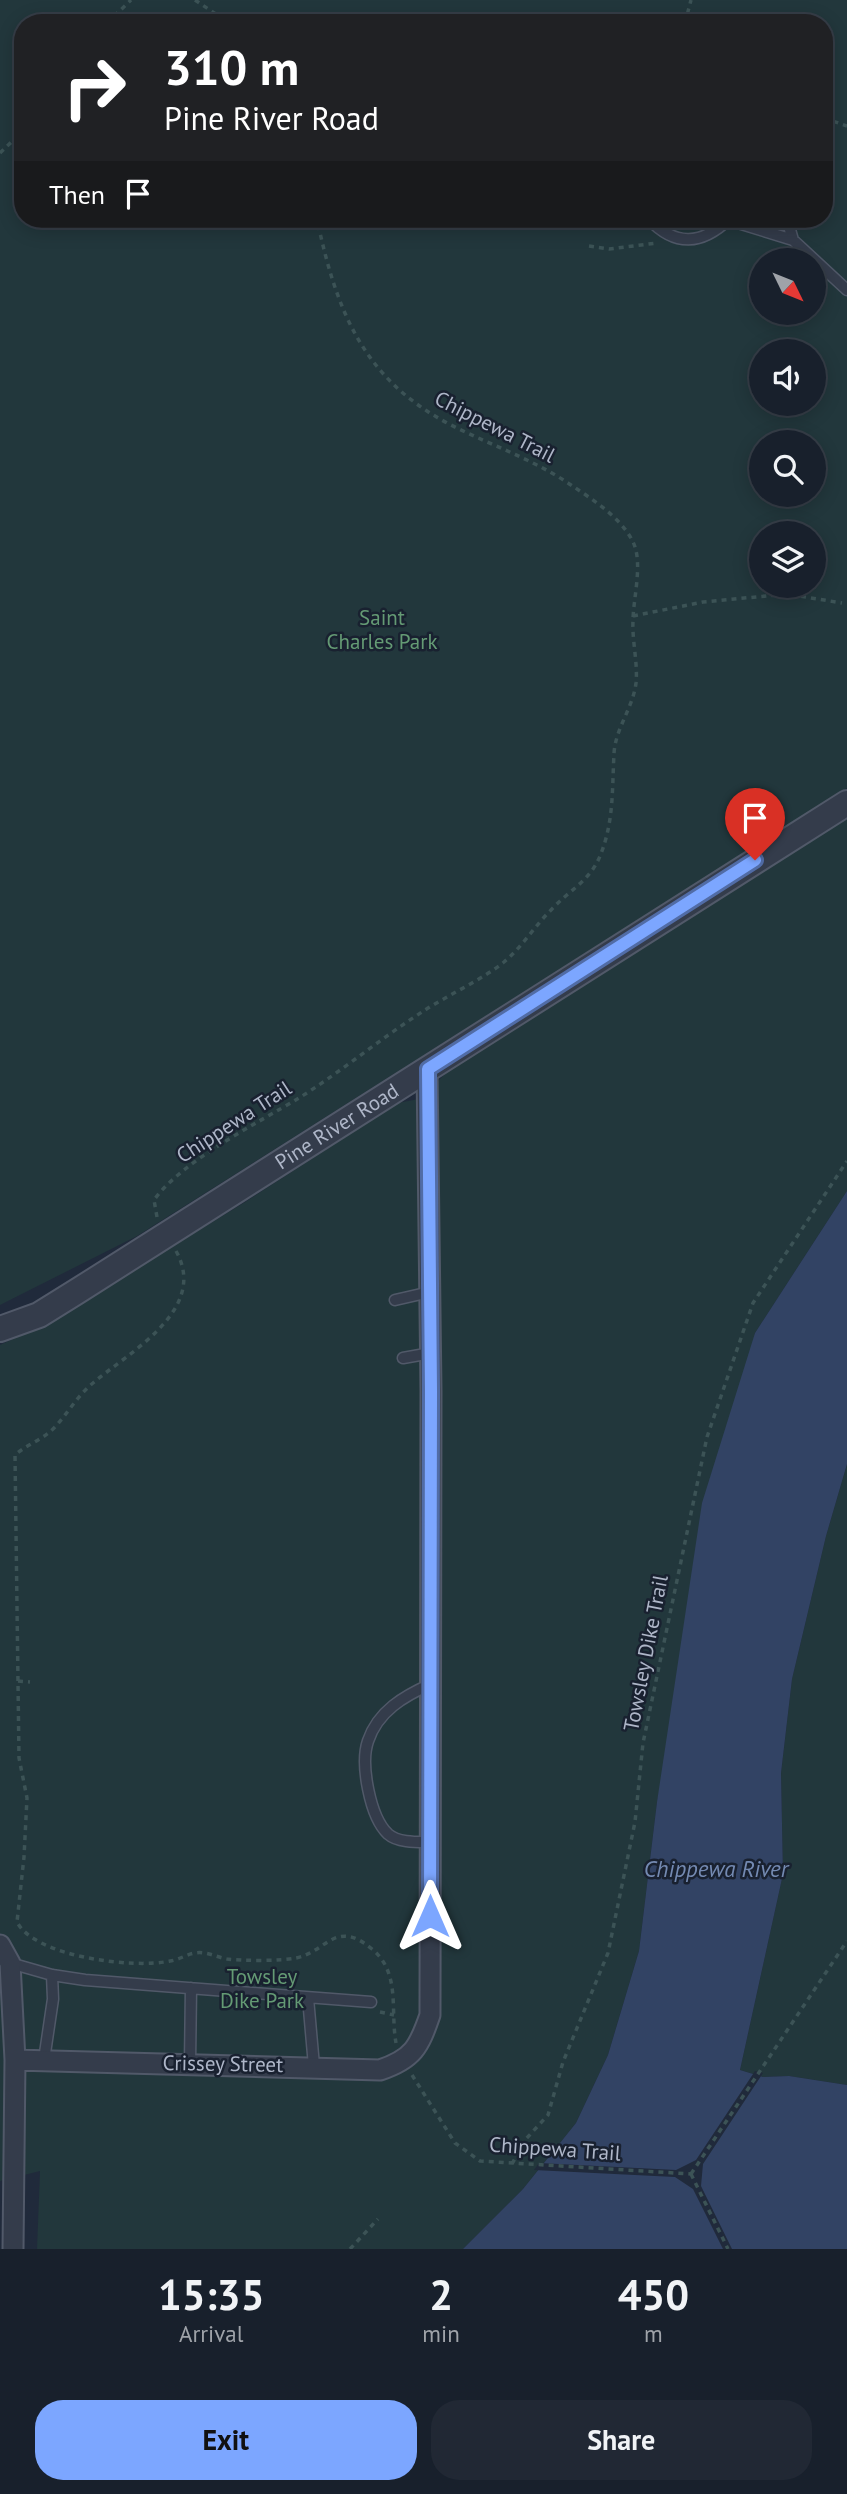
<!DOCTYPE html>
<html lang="en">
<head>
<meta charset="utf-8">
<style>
	:root { --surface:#18202c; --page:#212834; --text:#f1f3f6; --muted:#9fa3a9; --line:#363e48; --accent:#7ca6ff }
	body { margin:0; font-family:"PT Sans",sans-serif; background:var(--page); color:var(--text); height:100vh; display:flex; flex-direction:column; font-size:26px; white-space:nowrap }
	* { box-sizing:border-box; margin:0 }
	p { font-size:23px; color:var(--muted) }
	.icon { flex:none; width:38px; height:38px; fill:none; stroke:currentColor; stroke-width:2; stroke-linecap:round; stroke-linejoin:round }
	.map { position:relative; height:2249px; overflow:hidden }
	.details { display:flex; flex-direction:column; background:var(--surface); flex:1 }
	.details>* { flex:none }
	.top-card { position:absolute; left:14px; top:14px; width:819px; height:214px; border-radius:28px; box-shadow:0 4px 18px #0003,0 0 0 2px var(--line); background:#202124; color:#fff; overflow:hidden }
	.needle { width:46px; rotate:133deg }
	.controls { position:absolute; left:749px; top:248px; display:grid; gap:14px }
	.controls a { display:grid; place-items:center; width:77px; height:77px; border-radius:50%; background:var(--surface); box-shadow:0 4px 18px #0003,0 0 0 2px var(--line); font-size:35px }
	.pin { position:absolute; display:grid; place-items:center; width:60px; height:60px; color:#fff; margin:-72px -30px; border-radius:50% 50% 50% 0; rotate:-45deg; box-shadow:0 0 7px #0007 }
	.pin .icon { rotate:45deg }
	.me { position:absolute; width:77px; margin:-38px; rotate:0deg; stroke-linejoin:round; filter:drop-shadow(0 0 5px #0008) }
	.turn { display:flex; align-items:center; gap:24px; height:147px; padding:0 35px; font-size:32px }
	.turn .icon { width:91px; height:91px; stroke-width:2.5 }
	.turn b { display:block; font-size:49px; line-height:60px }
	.then { display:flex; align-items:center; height:66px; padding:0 35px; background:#0003; gap:14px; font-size:26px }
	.eta { display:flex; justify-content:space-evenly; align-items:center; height:119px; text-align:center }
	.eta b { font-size:42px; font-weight:600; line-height:49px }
	.primary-button { display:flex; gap:14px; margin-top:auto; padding:14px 35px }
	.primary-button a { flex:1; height:80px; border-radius:28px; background:var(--accent); color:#111; font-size:28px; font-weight:600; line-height:80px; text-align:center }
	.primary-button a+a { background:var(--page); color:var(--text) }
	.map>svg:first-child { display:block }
</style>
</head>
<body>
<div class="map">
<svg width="847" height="2249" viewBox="0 0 847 2249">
	<rect width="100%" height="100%" fill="#202a3b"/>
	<path fill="#22373c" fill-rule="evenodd" d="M0,0H847V788L137,1236L0,1305ZM23,23H824V219H23ZM761,261H814V313H761ZM761,352H814V404H761ZM761,443H814V495H761ZM761,534H814V586H761Z
		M847,816V1191L755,1333L657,1802L639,1951L608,2055L576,2123L523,2189L463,2249H37L40,2171L0,2181V1345L43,1325L242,1204L398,1103L434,1096L438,1081L449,1070Z
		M847,1464V2085L789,2076L763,2077L740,2070L783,1874L781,1773L792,1679L826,1536Z"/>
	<path fill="#324364" d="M847,1191V1464L826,1536L792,1679L781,1773L783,1874L740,2070L763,2077L789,2076L847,2085V2249H463L523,2189L576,2123L608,2055L639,1951L657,1802L702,1503L755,1333Z"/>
	<path fill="#202a3b" d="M755,2071L763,2073L703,2164L701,2186L732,2249H723L693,2189L675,2177L534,2170L539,2163L676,2170L696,2160Z"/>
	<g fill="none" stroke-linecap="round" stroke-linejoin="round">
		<g stroke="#515969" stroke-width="13">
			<path id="service" d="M649,219C675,247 702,245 729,219
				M725,219L793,240L847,290
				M787,219L793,240
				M395,1300L430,1292
				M403,1358L431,1353
				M430,1842C418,1842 398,1843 388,1834C370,1817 360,1764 368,1741C378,1711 404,1696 431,1684
				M10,1963L52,1975L85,1980L371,2002
				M308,1998L314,2066
				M44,2060L53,1999L52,1975
				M190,2063L191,1988"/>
		</g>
		<g stroke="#515969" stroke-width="23">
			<path id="minor" d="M0,1945L10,1963L15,2060L13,2249
				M15,2060L380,2070C413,2059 419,2047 430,2015L431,1391L427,1069"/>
		</g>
		<g stroke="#515969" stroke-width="28">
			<g id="tertiary">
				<path id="s1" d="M0,1329L39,1315L76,1292L847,803"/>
			</g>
		</g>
		<path stroke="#3c5356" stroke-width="3.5" stroke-dasharray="5 5" stroke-linecap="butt" d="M195,0L229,23
			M107,23L131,0
			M685,23L691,0
			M824,118L847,126
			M0,153L23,131
			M589,246L609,249L657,243
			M633,616L703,602L787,594L842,603
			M157,1217L154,1200C182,1161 256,1124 299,1098C342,1071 380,1039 422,1012C446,996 485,978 504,962C522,947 534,927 550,911C568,891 590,881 600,856C614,822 612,790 614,754C615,729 633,708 636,683C638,663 632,641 633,621C633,598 644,561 632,540C620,517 592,499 571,485C533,459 490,445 449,424C362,378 336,309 317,219
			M176,1251C209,1310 129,1352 93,1383C78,1395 68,1413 55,1427C43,1440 27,1444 15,1455L19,1758L27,1798L24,1857L17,1922C35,1957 134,1969 170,1961C179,1960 187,1954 195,1953C206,1951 216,1957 227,1959C243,1961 280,1961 296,1958C327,1952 335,1918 372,1949C401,1973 390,2010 396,2043
			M18,1681L30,1682
			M380,2012L394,2015
			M412,2075L455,2143L480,2161L691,2174
			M512,2164L525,2140L548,2115L563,2062L608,1953L635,1822L643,1743L707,1437L753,1303L847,1161
			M691,2174L847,1941
			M691,2174L728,2249
			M350,2249L378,2219"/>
		<use href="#service" stroke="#343c4b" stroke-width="10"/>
		<use href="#minor" stroke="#343c4b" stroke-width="19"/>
		<use href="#tertiary" stroke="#343c4b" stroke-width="24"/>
	</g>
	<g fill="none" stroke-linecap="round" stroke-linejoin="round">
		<g stroke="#516ca6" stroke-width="18">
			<path id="route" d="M430,1916L431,1391L428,1069L755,860"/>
		</g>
		<use href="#route" stroke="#7ca6ff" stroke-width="12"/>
	</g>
	<g text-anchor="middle" stroke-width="5" stroke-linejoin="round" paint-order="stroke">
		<g font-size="21" fill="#aeb6c8" stroke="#192130">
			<text transform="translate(495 427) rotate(27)" y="7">Chippewa Trail</text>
			<text transform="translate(234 1122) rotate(-33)" y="7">Chippewa Trail</text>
			<text dy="7" stroke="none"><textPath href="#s1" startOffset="394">Pine River Road</textPath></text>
			<text transform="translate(646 1653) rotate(-79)" y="7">Towsley Dike Trail</text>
			<text transform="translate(223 2064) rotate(1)" y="7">Crissey Street</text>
			<text transform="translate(555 2149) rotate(4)" y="7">Chippewa Trail</text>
		</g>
		<g font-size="21" fill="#649a74" stroke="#192130">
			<text x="382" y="625">Saint<tspan x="382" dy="24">Charles Park</tspan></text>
			<text x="262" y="1984">Towsley<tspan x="262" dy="24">Dike Park</tspan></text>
		</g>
		<g font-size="23" font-style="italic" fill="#748ab2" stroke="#192130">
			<text x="716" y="1877">Chippewa River</text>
		</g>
	</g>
</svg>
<div class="controls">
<a><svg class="needle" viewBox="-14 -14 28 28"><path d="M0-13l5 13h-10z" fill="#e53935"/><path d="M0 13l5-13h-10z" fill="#9fa3a9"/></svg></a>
<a><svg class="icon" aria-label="sound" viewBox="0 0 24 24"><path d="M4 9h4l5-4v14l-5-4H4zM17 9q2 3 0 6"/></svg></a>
<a><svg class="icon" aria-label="search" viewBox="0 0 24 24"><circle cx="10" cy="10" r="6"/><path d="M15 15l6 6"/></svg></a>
<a><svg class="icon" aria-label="layers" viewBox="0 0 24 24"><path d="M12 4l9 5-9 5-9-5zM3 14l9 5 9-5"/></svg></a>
</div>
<div class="pin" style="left:755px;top:860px;background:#d93025"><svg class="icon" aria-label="arrive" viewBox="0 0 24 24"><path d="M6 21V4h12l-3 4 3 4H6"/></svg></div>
<svg class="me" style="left:430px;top:1916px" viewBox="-20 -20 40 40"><path d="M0-17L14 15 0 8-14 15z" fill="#7ca6ff" stroke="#fff" stroke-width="4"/></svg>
<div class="top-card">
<div class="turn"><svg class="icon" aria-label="right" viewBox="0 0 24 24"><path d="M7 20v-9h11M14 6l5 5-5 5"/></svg><div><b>310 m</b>Pine River Road</div></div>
<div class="then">Then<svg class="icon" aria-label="arrive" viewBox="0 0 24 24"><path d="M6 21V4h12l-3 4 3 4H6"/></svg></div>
</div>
</div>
<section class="details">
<div class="eta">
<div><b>15:35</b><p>Arrival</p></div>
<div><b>2</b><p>min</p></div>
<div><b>450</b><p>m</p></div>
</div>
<div class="primary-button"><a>Exit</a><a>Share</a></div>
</section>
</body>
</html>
